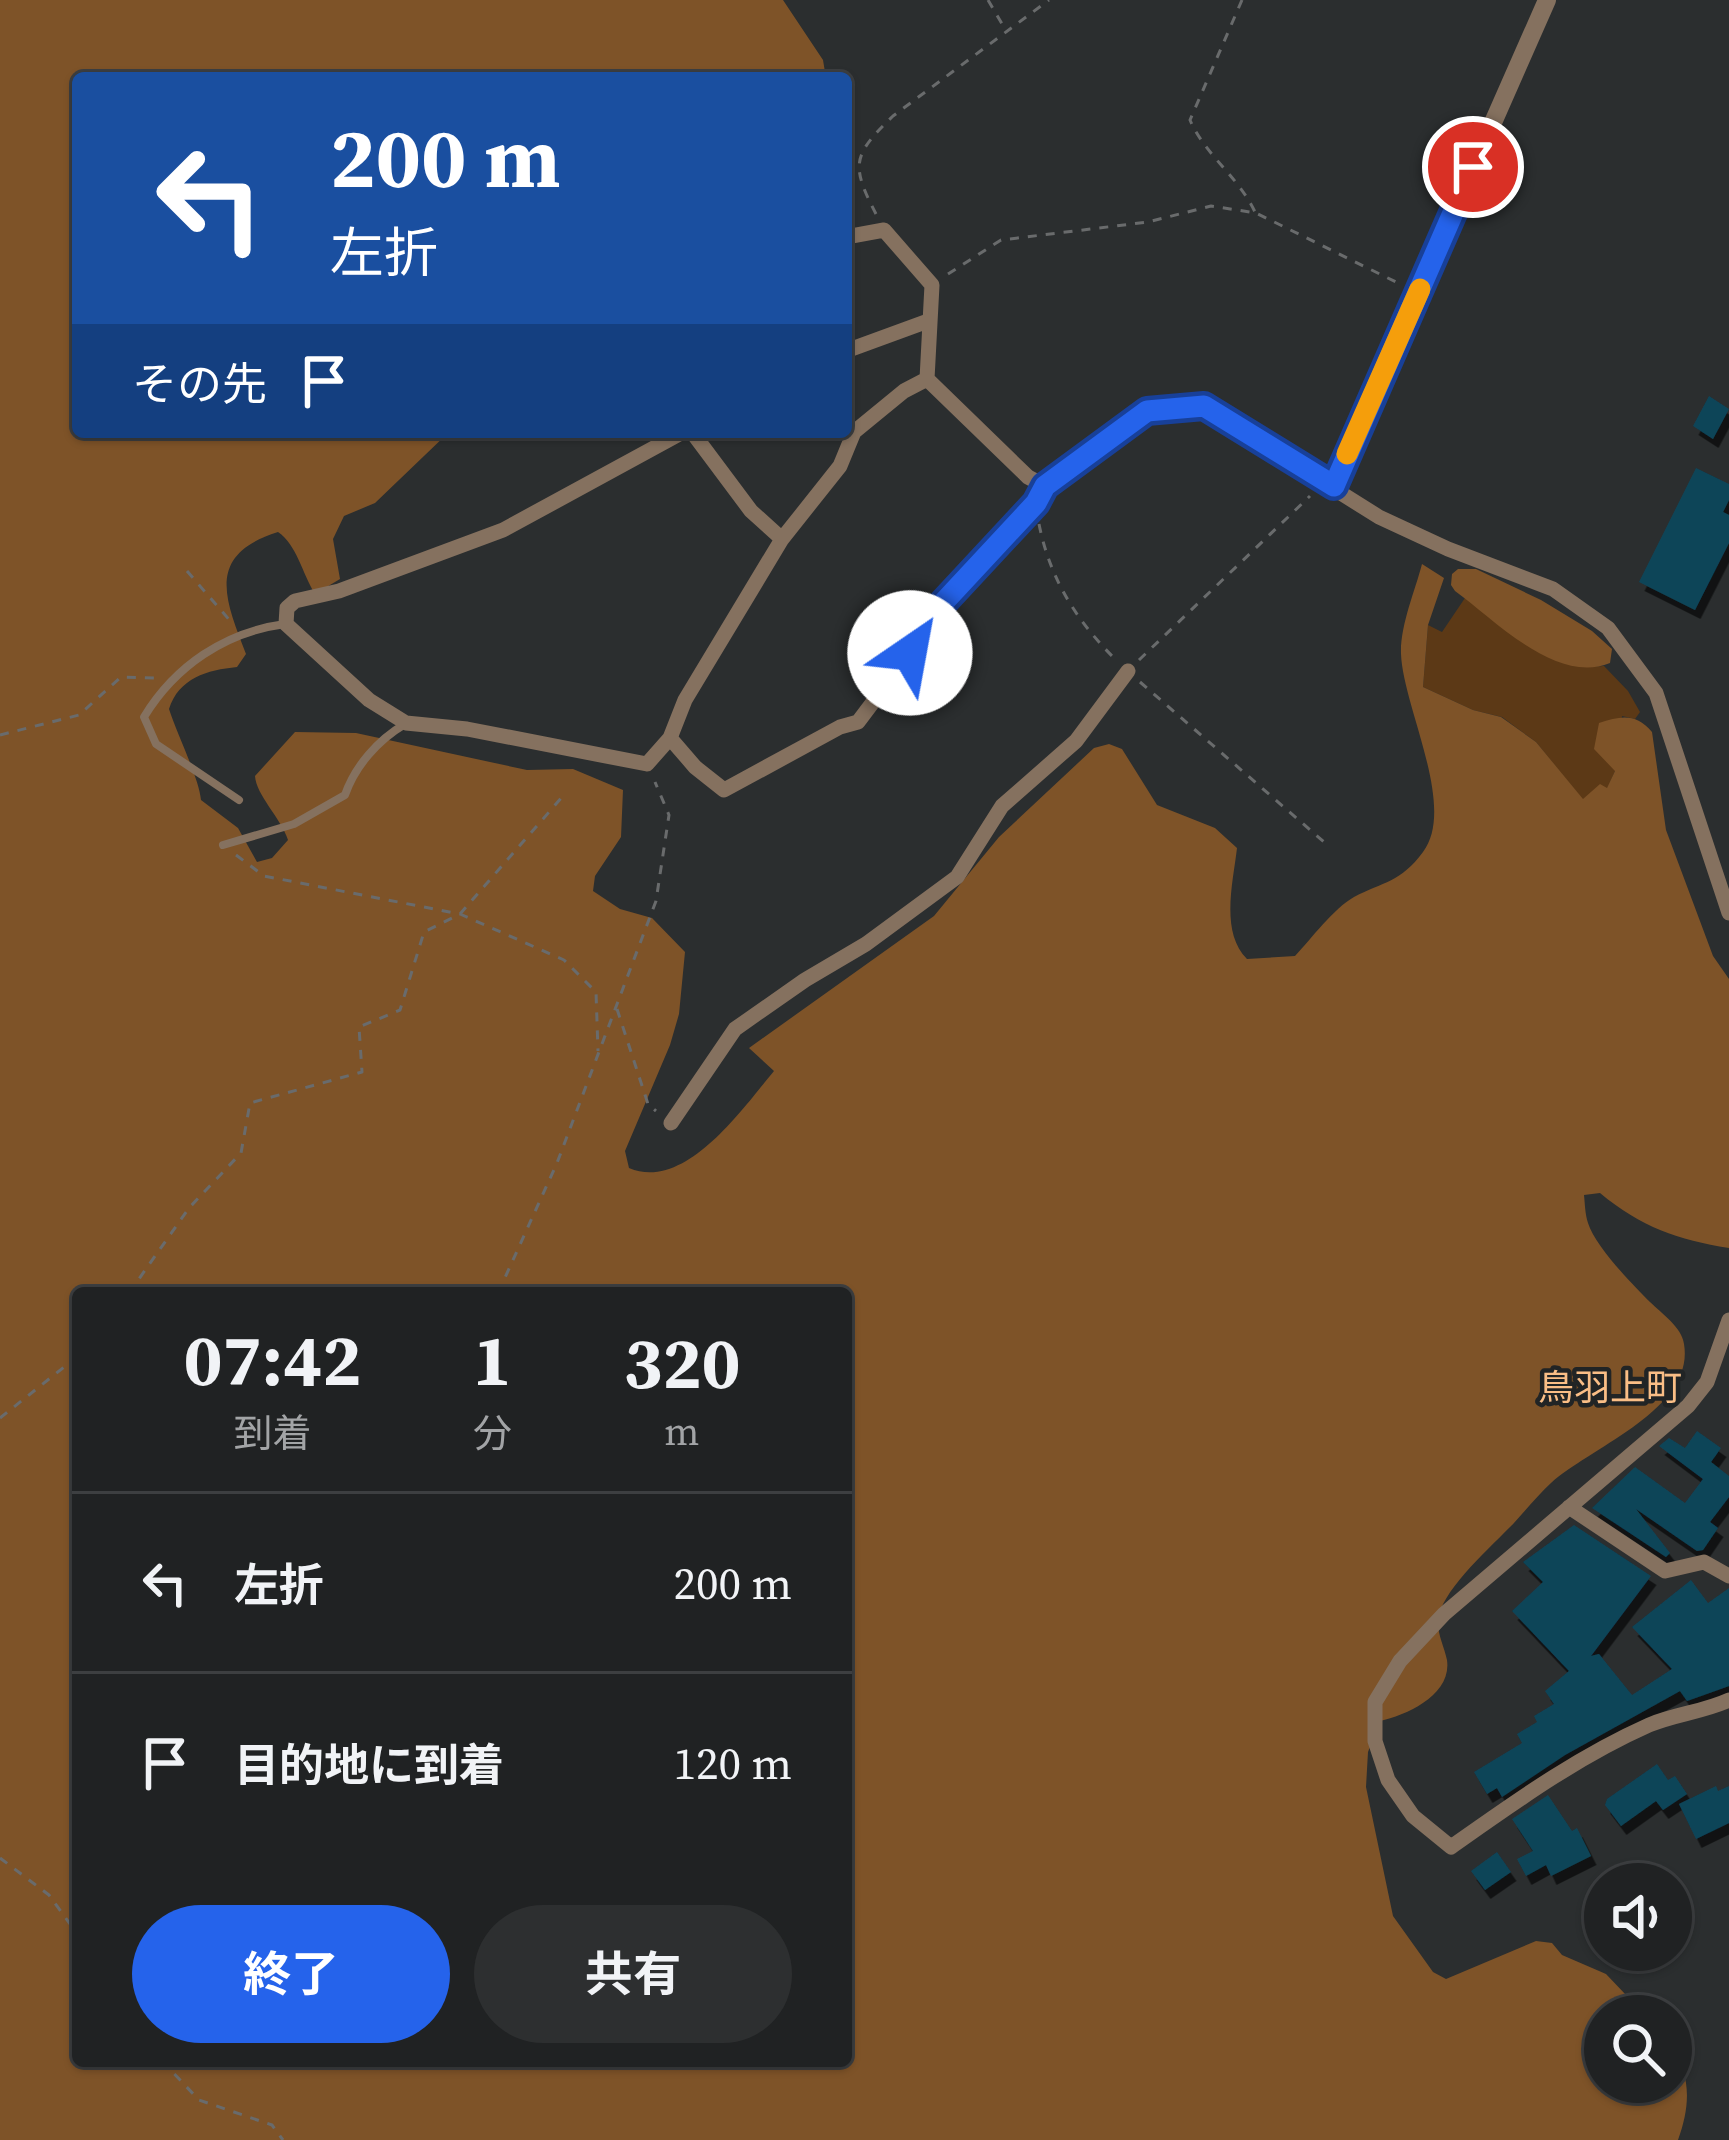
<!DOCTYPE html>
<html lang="ja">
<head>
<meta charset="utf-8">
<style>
	:root { --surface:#202223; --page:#2d2f30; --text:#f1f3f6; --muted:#a2a4a6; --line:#3d3f41; --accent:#2563eb }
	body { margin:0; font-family:"Source Serif 4","Noto Sans JP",serif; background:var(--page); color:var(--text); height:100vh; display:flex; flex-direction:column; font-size:45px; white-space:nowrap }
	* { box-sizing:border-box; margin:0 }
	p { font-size:39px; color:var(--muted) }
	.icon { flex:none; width:66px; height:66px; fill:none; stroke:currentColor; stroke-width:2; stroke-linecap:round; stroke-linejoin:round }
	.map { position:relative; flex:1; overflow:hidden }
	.details { position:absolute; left:72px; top:1287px; width:780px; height:780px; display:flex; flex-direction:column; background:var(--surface); border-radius:12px; box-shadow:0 3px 9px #0004,0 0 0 3px var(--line) }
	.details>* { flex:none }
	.banner { position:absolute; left:72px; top:72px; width:780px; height:366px; border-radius:12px; box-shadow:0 3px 9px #0004,0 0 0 3px var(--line); background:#1a4fa0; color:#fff; overflow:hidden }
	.tools { position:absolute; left:1584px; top:1863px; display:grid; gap:24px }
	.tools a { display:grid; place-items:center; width:108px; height:108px; border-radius:50%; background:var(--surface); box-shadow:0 3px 9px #0004,0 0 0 3px var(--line); font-size:60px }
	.pin { position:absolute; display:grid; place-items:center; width:102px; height:102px; color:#fff; margin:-51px; border:6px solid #fff; border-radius:50%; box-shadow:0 3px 12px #0007 }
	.me { position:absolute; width:132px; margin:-66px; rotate:33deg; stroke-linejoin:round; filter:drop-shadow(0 0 9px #0008) }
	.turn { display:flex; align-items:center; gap:42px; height:252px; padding:0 60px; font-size:54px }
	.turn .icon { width:156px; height:156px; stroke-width:2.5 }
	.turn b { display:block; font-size:84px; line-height:102px }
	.then { display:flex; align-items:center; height:114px; padding:0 60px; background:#0003; gap:24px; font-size:45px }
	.eta { display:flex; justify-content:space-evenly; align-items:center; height:204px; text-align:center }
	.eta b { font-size:72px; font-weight:700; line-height:84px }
	.primary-button { display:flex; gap:24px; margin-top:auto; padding:24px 60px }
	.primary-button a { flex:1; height:138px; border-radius:72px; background:var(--accent); color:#fff; font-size:48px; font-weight:700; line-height:138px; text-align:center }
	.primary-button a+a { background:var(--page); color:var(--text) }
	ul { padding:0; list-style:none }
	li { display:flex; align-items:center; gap:36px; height:180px; padding:0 60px; border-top:3px solid var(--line) }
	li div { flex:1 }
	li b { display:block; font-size:45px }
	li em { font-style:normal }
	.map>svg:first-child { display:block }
</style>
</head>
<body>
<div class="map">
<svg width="1729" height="2140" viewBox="0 0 1729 2140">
	<defs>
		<filter id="shadow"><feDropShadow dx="5.5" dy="9" stdDeviation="0" flood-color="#0009"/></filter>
	</defs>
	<rect width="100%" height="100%" fill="#2b2e2f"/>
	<path fill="#5c3916" d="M1465,598C1506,627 1552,671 1604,666L1628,691L1640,712L1635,719L1622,716L1615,771L1607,789L1583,800L1536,742L1502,717L1473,710L1423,687L1428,625L1442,632Z"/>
	<path fill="#7e5328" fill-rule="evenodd" d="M0,0H783L823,60L826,78H78V432H449L375,503L344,516L333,539L340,579L315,594C302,573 297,545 278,532C205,555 225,599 246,654L237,667C207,670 179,678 169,709C177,734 199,778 201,800L238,828L257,862L272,858L288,840C281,818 256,795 255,776L295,732L356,733L527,770L573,769L623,790L621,837L595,876L593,891L620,909L652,918L685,952L679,1014L670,1045L625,1151L629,1168C685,1192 742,1109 774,1071L749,1048L934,916L999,837L1094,748L1109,744L1122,749L1157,805L1215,828L1237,848C1233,883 1220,932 1247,959L1295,956C1312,938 1333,909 1354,897C1383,882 1401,882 1423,852C1457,807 1403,707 1401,654C1400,626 1415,591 1422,564L1444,578L1428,625L1423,687L1473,710L1501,717L1536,742L1583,799L1600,784L1607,788L1615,771L1594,749L1599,723C1621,716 1636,713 1652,732L1666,830L1713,956L1729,979V1248C1678,1240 1641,1227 1600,1193L1584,1195C1585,1204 1585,1214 1588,1223C1595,1246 1632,1284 1650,1302C1661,1313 1682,1327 1684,1344C1695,1409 1591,1447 1551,1483C1538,1495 1526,1510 1514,1523C1493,1545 1446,1586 1439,1615C1435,1630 1444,1645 1447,1660C1452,1695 1407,1715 1380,1721L1368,1752L1366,1787L1393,1916L1433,1972L1446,1979L1536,1941L1552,1943L1562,1955L1606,1974L1646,2016H1605V2082H1671V2046C1692,2076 1690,2107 1678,2140H0ZM78,1293H846V2061H78Z
		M1458,569H1476L1541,600L1592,631L1612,649L1610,663C1556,685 1495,620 1455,591L1451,585L1452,574Z"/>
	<path fill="#0c4459" filter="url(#shadow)" d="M1709,396L1729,409L1713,439L1693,426Z
		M1696,468L1729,484V500L1723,512L1729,515V543L1695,610L1639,582Z
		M1697,1431L1721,1448L1711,1462L1729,1476V1497L1710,1522L1718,1528L1703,1550L1697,1551L1636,1509L1670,1553L1666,1557L1592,1508L1635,1467L1685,1503L1703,1479L1659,1446L1669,1438L1685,1448Z
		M1574,1525L1651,1576L1591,1656L1599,1654L1632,1695L1672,1669L1632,1627L1691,1580L1708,1603L1729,1588V1686L1687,1701L1680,1691L1565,1755L1502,1797L1497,1788L1487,1794L1474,1772L1522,1743L1517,1734L1537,1722L1534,1716L1554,1704L1545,1691L1569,1671L1512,1611L1543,1582L1523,1562Z
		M1657,1764L1668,1780L1675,1776L1687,1794L1663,1810L1656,1801L1621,1826L1605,1805L1607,1799Z
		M1716,1786L1718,1791L1729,1786V1823L1696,1839L1679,1804Z
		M1548,1795L1572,1831L1577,1828L1591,1856L1551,1876L1546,1865L1526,1876L1517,1859L1533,1851L1512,1819Z
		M1497,1852L1511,1872L1485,1890L1471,1871Z"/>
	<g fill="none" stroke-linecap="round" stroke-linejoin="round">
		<path stroke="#696b6c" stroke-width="3" stroke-dasharray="9 9" stroke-linecap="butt" d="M988,0L1005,29
			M1242,0L1190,120C1205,155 1238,176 1255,212
			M876,214C850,164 853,155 893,116L1049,0
			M948,274L1001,240L1148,222L1211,206L1256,213L1400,284
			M1039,524C1050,579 1076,620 1115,659
			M187,571L232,623
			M1139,660L1310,496
			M1140,682L1324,842
			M0,735L79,715L121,677L155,678
			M236,855L264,876L460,914L564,960L596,992L598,1051
			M617,1009L648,1104L656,1111
			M129,1293L189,1208L241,1153L250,1103L362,1072L359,1027L400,1010L424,932L460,914L563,796
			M498,1293L557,1163L656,901L669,815L655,782
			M0,1418L78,1356
			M0,1858L49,1895L78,1935
			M162,2061L199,2100L272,2125L283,2140"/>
		<path stroke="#85715f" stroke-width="8" d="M239,800L156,744L144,717C175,666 225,632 285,624
			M223,845L294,824L345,795C355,766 378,740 405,724"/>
		<path stroke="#85715f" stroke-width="15" d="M846,237L884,230L932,285L927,379L1028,477L1045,486
			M846,351L928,321
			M683,432L503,530L339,591L295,601L287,608L286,624L369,700L406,723L467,729L647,764L670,738L685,700L782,539L840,466L854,432L904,391L927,379
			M692,432L751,511L782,539
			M670,738L695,767L724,790L840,727L858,722L910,653L915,633L1035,503L1045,486L1147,411L1204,407L1379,517L1448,549L1553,589L1608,628L1656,693L1729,913
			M671,1123L735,1029L805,980L866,944L957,877L1002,806L1076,741L1128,671
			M1729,1320L1707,1382L1688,1406L1444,1614L1400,1661L1375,1702V1741L1388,1780L1413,1816L1451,1847C1515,1802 1577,1757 1649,1725C1675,1714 1703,1712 1729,1700
			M1569,1507L1665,1571L1704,1562L1729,1576"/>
		<path stroke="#85715f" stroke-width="18" d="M1333,486L1547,0"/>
	</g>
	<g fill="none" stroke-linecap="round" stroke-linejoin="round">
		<g stroke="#184099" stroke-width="30">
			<path id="route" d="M910,653L916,632L1036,503L1045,486L1147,411L1204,406L1334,486L1473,167"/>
		</g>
		<use href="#route" stroke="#2563eb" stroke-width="21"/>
		<path stroke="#f59e0b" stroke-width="21" d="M1347,454L1420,289"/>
	</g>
	<g text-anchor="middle" stroke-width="9" stroke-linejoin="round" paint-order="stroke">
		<g font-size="36" fill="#fabe86" stroke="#212425">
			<text x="1610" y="1400">鳥羽上町</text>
		</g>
	</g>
</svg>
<div class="tools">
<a><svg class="icon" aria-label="sound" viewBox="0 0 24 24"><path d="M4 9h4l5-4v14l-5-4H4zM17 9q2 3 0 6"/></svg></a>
<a><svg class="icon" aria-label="search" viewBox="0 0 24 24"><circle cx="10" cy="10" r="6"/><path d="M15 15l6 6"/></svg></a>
</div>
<div class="pin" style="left:1473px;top:167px;background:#d93025"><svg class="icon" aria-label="arrive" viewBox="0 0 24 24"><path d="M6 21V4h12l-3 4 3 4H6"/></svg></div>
<svg class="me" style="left:910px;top:653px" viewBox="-20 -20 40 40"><circle r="19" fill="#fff"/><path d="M0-13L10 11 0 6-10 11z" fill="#2563eb"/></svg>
<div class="banner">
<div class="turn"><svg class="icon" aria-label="left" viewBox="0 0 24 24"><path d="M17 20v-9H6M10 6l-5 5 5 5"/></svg><div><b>200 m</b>左折</div></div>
<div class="then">その先<svg class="icon" aria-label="arrive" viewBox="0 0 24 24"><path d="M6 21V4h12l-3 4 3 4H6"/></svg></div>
</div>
<section class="details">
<div class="eta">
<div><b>07:42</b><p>到着</p></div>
<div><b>1</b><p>分</p></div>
<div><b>320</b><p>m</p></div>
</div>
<ul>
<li><svg class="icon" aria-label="left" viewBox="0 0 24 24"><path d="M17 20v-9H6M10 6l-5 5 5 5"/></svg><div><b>左折</b></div><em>200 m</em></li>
<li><svg class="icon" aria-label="arrive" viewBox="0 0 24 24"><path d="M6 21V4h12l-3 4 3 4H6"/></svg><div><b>目的地に到着</b></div><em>120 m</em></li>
</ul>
<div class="primary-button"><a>終了</a><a>共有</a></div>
</section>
</div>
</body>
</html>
